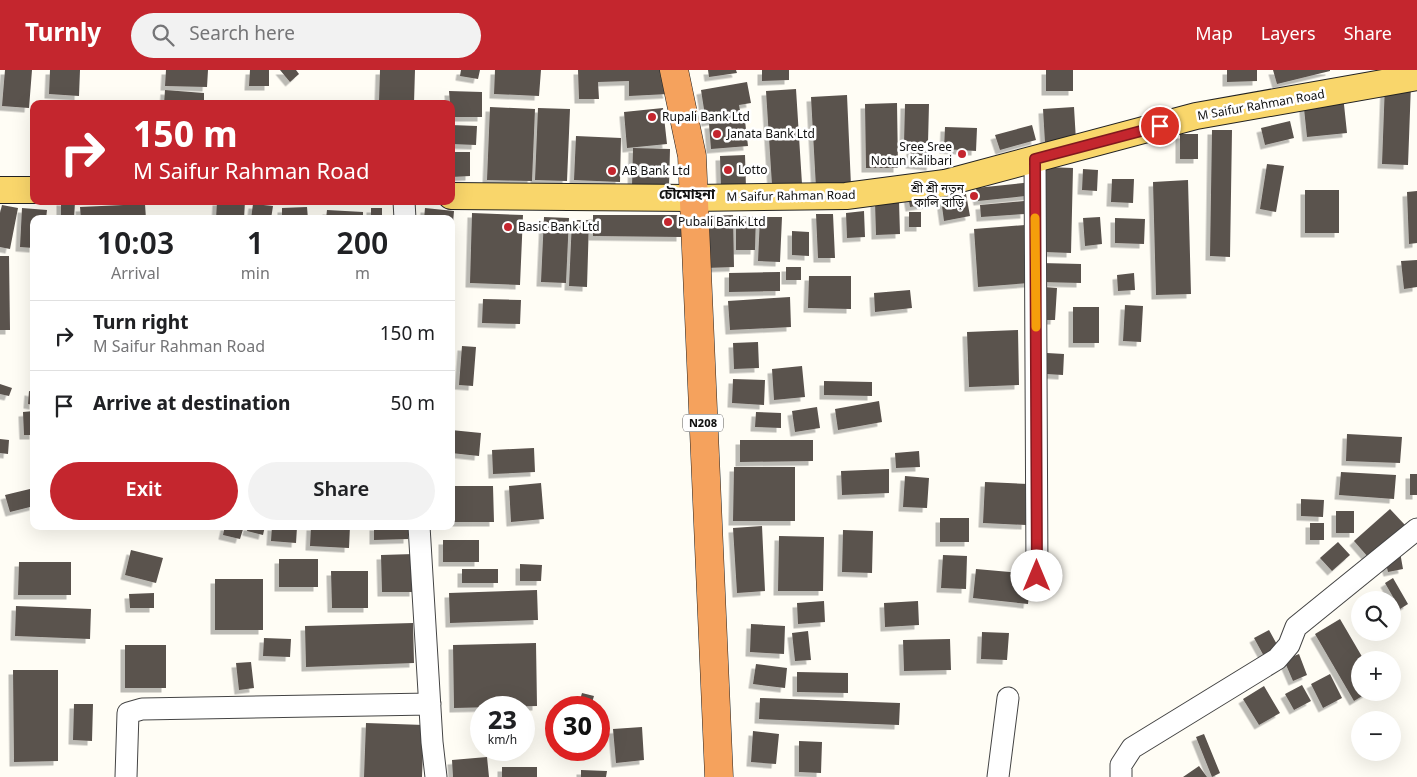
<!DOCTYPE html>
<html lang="en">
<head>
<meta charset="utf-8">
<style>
	:root { --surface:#fff; --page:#f2f2f2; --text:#202124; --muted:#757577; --line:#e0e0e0; --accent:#c4262e }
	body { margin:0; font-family:Georgia,"Noto Sans Bengali",serif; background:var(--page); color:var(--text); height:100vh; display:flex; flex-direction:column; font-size:19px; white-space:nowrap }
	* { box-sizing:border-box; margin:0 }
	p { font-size:16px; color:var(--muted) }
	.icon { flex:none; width:28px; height:28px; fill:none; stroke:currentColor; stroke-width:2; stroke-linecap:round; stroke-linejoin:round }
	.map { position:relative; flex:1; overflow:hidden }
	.details { position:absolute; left:30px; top:145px; width:425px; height:315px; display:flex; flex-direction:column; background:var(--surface); border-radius:10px; box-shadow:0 5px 20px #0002 }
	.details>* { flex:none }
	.banner { position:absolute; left:30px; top:30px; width:425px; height:105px; border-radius:10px; box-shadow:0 5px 20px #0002; background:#c4262e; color:#fff; overflow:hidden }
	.fabs { position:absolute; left:1351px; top:521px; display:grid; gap:10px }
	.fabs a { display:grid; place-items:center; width:50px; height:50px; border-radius:50%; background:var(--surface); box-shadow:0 5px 20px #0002; font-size:25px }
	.speed { position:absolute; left:470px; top:626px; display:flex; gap:10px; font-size:25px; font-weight:700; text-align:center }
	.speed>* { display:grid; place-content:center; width:65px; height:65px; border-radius:50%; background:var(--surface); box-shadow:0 5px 20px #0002; line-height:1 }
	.speed small { font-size:12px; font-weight:400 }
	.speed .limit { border:8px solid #d22; background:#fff; color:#111 }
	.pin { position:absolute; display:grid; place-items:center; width:42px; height:42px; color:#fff; margin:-21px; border:2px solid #fff; border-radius:50%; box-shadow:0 1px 5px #0007 }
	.me { position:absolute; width:55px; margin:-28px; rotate:0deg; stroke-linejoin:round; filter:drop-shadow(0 0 4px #0008) }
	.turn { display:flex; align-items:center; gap:18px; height:105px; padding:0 20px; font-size:22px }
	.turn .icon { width:65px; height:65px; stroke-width:2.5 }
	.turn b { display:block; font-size:35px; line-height:42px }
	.eta { display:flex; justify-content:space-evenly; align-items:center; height:85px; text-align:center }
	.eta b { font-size:30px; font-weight:600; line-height:35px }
	.action { display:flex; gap:10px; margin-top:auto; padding:10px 20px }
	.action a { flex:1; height:58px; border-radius:30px; background:var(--accent); color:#fff; font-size:20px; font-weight:600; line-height:58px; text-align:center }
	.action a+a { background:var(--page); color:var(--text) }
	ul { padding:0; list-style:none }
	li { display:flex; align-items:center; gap:15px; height:70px; padding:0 20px; border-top:1px solid var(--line) }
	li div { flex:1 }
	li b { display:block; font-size:19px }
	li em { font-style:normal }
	header { display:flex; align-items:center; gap:30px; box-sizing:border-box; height:70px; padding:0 25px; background:var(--accent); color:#fff }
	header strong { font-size:24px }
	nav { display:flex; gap:28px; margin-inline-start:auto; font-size:18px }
	.search { width:350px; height:45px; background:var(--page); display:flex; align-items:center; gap:12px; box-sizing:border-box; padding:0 18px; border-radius:28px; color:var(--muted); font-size:19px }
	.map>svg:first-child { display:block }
</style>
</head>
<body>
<header>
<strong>Turnly</strong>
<div class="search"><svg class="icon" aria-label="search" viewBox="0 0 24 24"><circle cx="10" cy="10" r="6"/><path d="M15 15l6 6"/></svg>Search here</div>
<nav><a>Map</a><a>Layers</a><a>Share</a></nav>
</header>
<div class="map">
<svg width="1417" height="707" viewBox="0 0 1417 707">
	<defs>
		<filter id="shadow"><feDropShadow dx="-4.5" dy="4.5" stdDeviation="0" flood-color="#0004"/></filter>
	</defs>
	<rect width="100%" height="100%" fill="#fffdf5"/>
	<path fill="#5a524d" filter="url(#shadow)" d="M5,0H32L29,38L2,36Z
		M50,0H80L79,26L49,24Z
		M166,0H208L207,17L165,16Z
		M250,0H269V16H249Z
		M280,0H296L299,4L290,12Z
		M380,0H415L414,33L379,31Z
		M461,0H480L478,9L460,6Z
		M495,0H541L539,26L494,24Z
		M578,0H660L668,24L629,26V11L598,12L599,29H579Z
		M708,0H736L737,3L709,7Z
		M762,0H789V10L762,11Z
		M1046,0H1073V21H1046Z
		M1227,0H1257V11L1227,12Z
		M1273,0H1330V1L1277,14Z
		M747,12L751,33L739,35L741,46L706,52L701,20Z
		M1385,13L1411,14L1408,95L1382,94Z
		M796,19L802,114L772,115L766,21Z
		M165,20L204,23V34H164Z
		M449,21L482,22V47H451Z
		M847,25L851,116L816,118L811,27Z
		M1343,25L1347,63L1307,67L1303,29Z
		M897,33L898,98H866L865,34Z
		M905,34H929L928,73H904Z
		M490,37L535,39L532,111L487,110Z
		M1074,37L1076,71L1045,73L1043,39Z
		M538,38L570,39L567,111L535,110Z
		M663,38L667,74L627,78L624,42Z
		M745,51L748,76L711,79L709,54Z
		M1290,51L1294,68L1265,75L1261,58Z
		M451,55L477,56L476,75L451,74Z
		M1032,55L1036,70L1000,80L995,65Z
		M945,57L977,58L976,81L944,79Z
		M1212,60H1232L1230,187L1210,186Z
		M1180,64H1198V89H1180Z
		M576,66L621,68L620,112L574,110Z
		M633,78L670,79L669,116H632Z
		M911,79L933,81L931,96L910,94Z
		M451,82H470V106L451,107Z
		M745,85L746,118L721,119L720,86Z
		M1267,94L1284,96L1276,142L1260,139Z
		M1046,97L1073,98L1071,183L1044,182Z
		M1083,99L1098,100L1097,121L1082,120Z
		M1112,109H1134L1133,133L1111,132Z
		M1188,110L1191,224L1156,225L1153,112Z
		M1033,112L1035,125L978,131L976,118Z
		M1305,120H1339V163H1305Z
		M1417,121V173L1409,174L1407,122Z
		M926,122L928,134L910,137L908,125Z
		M966,124L970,146L944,151L941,129Z
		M61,131L75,132L74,149H61Z
		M217,131H245L244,149H216Z
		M899,131L900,164L876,165L875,132Z
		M1024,131L1025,144L981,147L980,135Z
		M145,134L146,149H81L80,137Z
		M253,134L273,136L271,149H251Z
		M2,135L18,138L10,179L0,177V143Z
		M307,137L308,149H282V138Z
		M22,138L47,140L46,149H34V178L20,177Z
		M371,138H382V149H371Z
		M425,138L454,141L453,153L451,149H424Z
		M327,140L363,142V149H326Z
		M864,141L865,167L847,168L846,143Z
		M909,142H921V157H909Z
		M472,143L523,145L520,215L470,213Z
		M816,144H833L835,188H818Z
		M593,145H681V167L593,166Z
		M733,145L734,197L705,198L704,146Z
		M736,146L756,147L755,180H736Z
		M544,147L569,148L566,213L541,212Z
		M760,147H782L780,192L758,191Z
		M1100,147L1102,174L1085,176L1083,148Z
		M1115,148L1145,149L1144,174L1115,173Z
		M572,150H589L587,217L569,216Z
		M1025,155L1029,213L978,217L974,159Z
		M792,161L809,162V186L792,185Z
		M0,186H9L10,260H0Z
		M1417,190V217L1404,219L1401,191Z
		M1041,193L1081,194V213L1040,212Z
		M786,197H801V210H786Z
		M780,202V221L729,222V203Z
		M1134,203L1135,220L1118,221L1117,205Z
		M809,206H851V239L808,238Z
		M1044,217L1057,218L1055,250H1042Z
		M910,220L912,238L875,242L874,223Z
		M790,227L791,257L730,260L728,231Z
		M483,229L521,230L520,254L482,253Z
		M1125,235L1143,236L1141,272L1123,271Z
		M1073,237H1099V273H1073Z
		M1018,260L1019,315L969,317L967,262Z
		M758,272L759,298L734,299L733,273Z
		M462,276L476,277L473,316L459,315Z
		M1047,283L1064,284L1063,305L1046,304Z
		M802,296L805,327L774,330L772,299Z
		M733,309L765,310L764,335L732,333Z
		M824,311L872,312V326L824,325Z
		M0,314L12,318L9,326L0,324Z
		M29,321L34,322V335L28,334Z
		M879,331L882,352L838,360L835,339Z
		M817,337L820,358L795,362L792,341Z
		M34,341V365H24L23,342Z
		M756,342L781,343V358L755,357Z
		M451,360L481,363L479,386L451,383Z
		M1347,364L1402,367L1400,393L1346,391Z
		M0,369L9,370L8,384L0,383Z
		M740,370H813V391L740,392Z
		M534,378L535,402L493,404L492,380Z
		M919,381L920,397L896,398L895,383Z
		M734,397H795V451H733Z
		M889,399V423L842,425L841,401Z
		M1341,402L1396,405L1394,429L1339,425Z
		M1410,404H1417V425H1410Z
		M905,406L929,408L927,438L903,437Z
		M985,412L1028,414L1026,455L983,453Z
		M541,413L544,449L511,452L509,416Z
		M451,416H493L494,452H451Z
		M34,418V436L10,442L5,425Z
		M1301,429L1324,430L1323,447L1301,446Z
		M1390,439L1405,455L1368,487L1354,471Z
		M1336,441H1354V463H1336Z
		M940,448H969V472H940Z
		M1310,453H1324V470H1310Z
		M225,456H244L240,469L223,465Z
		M248,456H265L263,465L247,461Z
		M272,456L297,457L296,473L271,471Z
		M311,456H350L349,478L310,476Z
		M374,456H408V469L374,470Z
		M762,456L765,521L737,523L733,458Z
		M843,460L873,461L872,503L842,502Z
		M779,466L824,467L823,521H778Z
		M443,470H479V492H443Z
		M1338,472L1350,485L1332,501L1320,488Z
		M131,480L163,488L156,513L125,505Z
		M1400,482L1403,499L1388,502L1384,486Z
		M414,484V522H382L381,485Z
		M943,485L967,486L966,519L941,518Z
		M279,489H318V517H279Z
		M19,492H71V525H18Z
		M520,494L542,495L541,511H520Z
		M462,499H498V513H462Z
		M976,499L1031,504L1028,534L973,528Z
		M331,501H368V538H332Z
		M1393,508L1408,534L1400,539L1385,513Z
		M215,509H263V560H215Z
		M537,520L538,550L450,553L449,523Z
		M154,523V538H130L129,524Z
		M824,531L825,552L798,554L797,533Z
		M918,531L919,555L885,557L884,533Z
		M16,536L91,539L90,569L15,566Z
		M1340,549L1364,590H1360V622H1369L1354,631L1315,564Z
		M413,553L414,593L306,597L305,556Z
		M751,554L785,556L784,584L750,582Z
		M1269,560L1280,580L1265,588L1254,568Z
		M808,561L811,590L795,591L792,563Z
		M982,562L1009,563L1007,590L981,589Z
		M264,568L291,569L290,587L263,586Z
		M950,569L951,600L904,601L903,570Z
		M536,573L537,636L454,638L453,575Z
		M125,575H166V618H125Z
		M1299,584L1307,605L1293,611L1284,590Z
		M251,592L254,618L239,620L236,593Z
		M756,594L787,598L785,618L753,614Z
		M13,600H58V691L14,692Z
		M797,602L848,603V623L797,622Z
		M1330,604L1342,628L1323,638L1311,614Z
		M1302,615L1311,631L1294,640L1285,624Z
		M1264,616L1280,643L1259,655L1243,629Z
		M582,623L594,626L591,636L579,633Z
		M760,628L900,633L899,655L759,649Z
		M74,634H93L92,671L73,670Z
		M366,653L424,655L422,707H364Z
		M642,657L644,690L616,693L613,659Z
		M753,661L779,664L776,694L751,692Z
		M1204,664L1220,703L1212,707L1196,667Z
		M799,671L822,672L821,703L799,702Z
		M487,687L489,707H453L452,690Z
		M1199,696L1207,707H1183Z
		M502,697H537V707H502Z
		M581,700L607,701L606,707H581Z"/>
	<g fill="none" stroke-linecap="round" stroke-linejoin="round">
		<g stroke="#444" stroke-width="23">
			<path id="minor" d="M1035,89L1037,506
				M404,131L405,149
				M419,456L432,672L436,707
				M126,707L128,643L142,639L430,634
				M998,707L1008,628
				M1121,707V695L1132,678L1277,589L1289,575L1296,557L1417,459"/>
		</g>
		<g stroke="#222" stroke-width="28">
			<path id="major" d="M0,120H34
				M451,126L692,128L846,126L945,113L1196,46L1417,7"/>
		</g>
		<g stroke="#222" stroke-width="29">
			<path id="highway" d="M674,0L692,86L719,707"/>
		</g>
		<use href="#minor" stroke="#fff" stroke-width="21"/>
		<use href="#major" stroke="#f9d66b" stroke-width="26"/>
		<use href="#highway" stroke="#f5a25d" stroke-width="28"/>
	</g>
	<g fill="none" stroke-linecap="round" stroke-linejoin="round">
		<g stroke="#7f191e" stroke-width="12">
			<path id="route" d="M1037,506L1035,89L1160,56"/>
		</g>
		<use href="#route" stroke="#c4262e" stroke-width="9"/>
		<path stroke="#f59e0b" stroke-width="9" d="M1035,148L1036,257"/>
	</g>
	<g fill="#c4262e" stroke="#fff" stroke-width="2">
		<circle cx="652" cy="47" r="5"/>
		<circle cx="717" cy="64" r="5"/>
		<circle cx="962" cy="84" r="5"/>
		<circle cx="728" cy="100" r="5"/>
		<circle cx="612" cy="101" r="5"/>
		<circle cx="974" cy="126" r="5"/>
		<circle cx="668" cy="152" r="5"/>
		<circle cx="508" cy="157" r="5"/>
	</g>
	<g text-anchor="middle" stroke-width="5" stroke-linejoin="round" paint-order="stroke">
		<rect fill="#fff" stroke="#585858" stroke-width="1" x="683" y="344.5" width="40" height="17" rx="4"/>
		<g font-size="11" font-weight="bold" fill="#111">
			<text x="703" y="357">N208</text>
		</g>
		<g font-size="12" fill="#111" stroke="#fff">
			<text transform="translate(1261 35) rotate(-10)" y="4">M Saifur Rahman Road</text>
			<text transform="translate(791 126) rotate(-1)" y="4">M Saifur Rahman Road</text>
		</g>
		<g font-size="12" fill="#111" stroke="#fff" text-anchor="start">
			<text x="662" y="51">Rupali Bank Ltd</text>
			<text x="727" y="68">Janata Bank Ltd</text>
			<text x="952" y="81" text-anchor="end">Sree Sree<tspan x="952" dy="14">Notun Kalibari</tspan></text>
			<text x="738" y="104">Lotto</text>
			<text x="622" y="105">AB Bank Ltd</text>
			<text x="964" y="123" text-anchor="end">শ্রী শ্রী নতুন<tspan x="964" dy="14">কালি বাড়ি</tspan></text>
			<text x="678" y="156">Pubali Bank Ltd</text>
			<text x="518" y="161">Basic Bank Ltd</text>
		</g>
		<g font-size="14" font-weight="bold" fill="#111" stroke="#fff">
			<text x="687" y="129">চৌমোহনা</text>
		</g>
	</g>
</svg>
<div class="fabs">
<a><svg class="icon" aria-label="search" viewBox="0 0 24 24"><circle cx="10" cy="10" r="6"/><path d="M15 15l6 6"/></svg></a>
<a>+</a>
<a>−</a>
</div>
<div class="speed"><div>23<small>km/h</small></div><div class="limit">30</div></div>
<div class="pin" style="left:1160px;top:56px;background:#d93025"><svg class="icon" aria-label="arrive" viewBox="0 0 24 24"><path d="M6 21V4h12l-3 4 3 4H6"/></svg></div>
<svg class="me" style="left:1037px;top:506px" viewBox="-20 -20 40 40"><circle r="19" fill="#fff"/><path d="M0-13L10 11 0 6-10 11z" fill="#c4262e"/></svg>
<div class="banner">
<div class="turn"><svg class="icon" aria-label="right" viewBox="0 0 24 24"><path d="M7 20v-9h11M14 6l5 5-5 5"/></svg><div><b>150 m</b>M Saifur Rahman Road</div></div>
</div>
<section class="details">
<div class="eta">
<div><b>10:03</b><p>Arrival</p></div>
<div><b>1</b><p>min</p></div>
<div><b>200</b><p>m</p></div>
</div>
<ul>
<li><svg class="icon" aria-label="right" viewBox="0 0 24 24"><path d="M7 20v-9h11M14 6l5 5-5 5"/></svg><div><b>Turn right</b><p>M Saifur Rahman Road</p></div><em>150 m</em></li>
<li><svg class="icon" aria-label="arrive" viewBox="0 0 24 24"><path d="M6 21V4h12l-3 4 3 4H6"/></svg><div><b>Arrive at destination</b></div><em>50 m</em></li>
</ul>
<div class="action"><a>Exit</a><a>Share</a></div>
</section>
</div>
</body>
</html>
